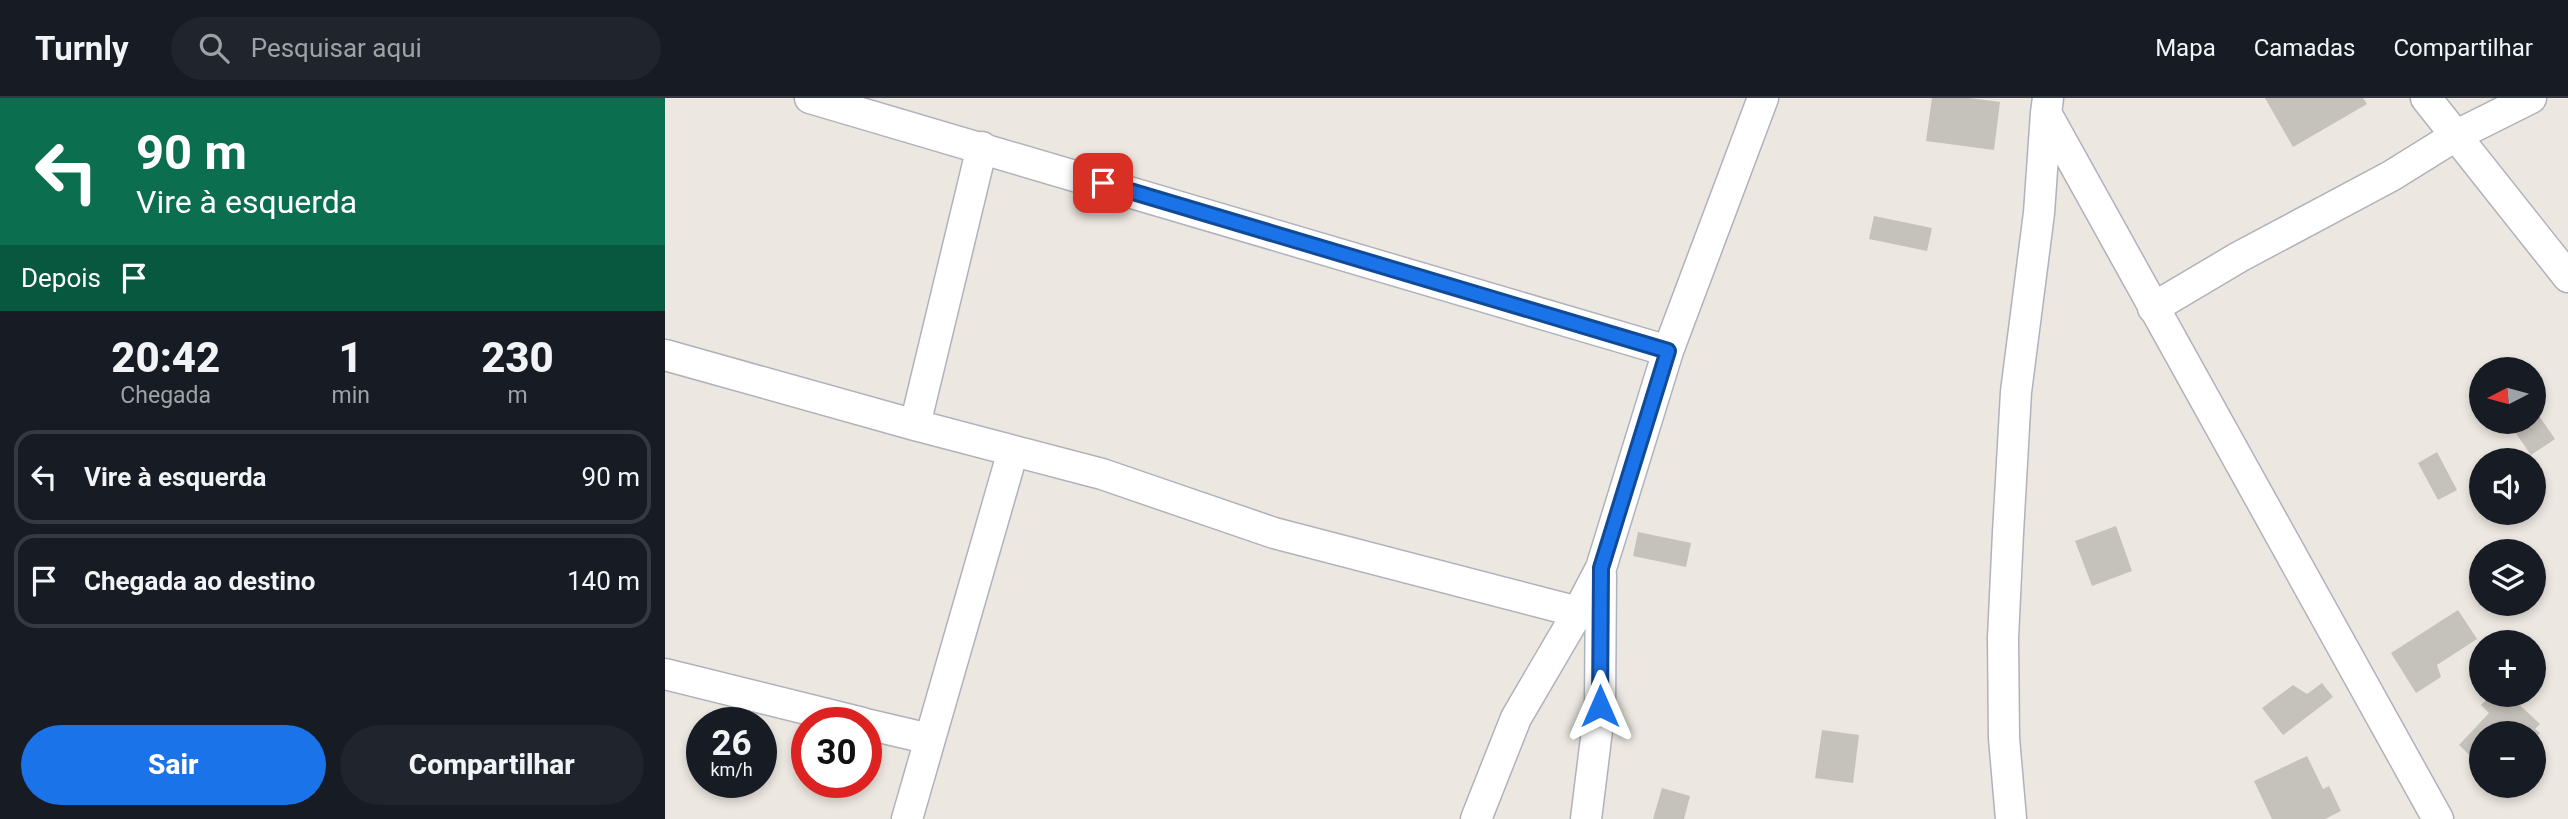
<!DOCTYPE html>
<html lang="pt">
<head>
<meta charset="utf-8">
<style>
	:root { --surface:#171b24; --page:#20242c; --text:#f1f3f6; --muted:#9ea1a6; --line:#363941; --accent:#1a73e8 }
	body { margin:0; font-family:Roboto,sans-serif; background:var(--page); color:var(--text); height:100vh; display:flex; flex-direction:column; font-size:26px; white-space:nowrap }
	* { box-sizing:border-box; margin:0 }
	p { font-size:23px; color:var(--muted) }
	.icon { flex:none; width:38px; height:38px; fill:none; stroke:currentColor; stroke-width:2; stroke-linecap:round; stroke-linejoin:round }
	.map { position:relative; flex:1; overflow:hidden }
	.side { display:flex; flex-direction:column; background:var(--surface); width:665px }
	.side>* { flex:none }
	.top-card { background:#0b6e4f; color:#fff; overflow:hidden }
	.needle { width:46px; rotate:264deg }
	.buttons { position:absolute; left:1804px; top:259px; display:grid; gap:14px }
	.buttons a { display:grid; place-items:center; width:77px; height:77px; border-radius:50%; background:var(--surface); box-shadow:0 4px 10px #0003; font-size:35px }
	.speed { position:absolute; left:21px; top:609px; display:flex; gap:14px; font-size:35px; font-weight:700; text-align:center }
	.speed>* { display:grid; place-content:center; width:91px; height:91px; border-radius:50%; background:var(--surface); box-shadow:0 4px 10px #0003; line-height:1 }
	.speed small { font-size:18px; font-weight:400 }
	.speed .limit { border:10px solid #d22; background:#fff; color:#111 }
	.pin { position:absolute; display:grid; place-items:center; width:60px; height:60px; color:#fff; margin:-30px; border-radius:14px; box-shadow:0 4px 10px #0006 }
	.me { position:absolute; width:77px; margin:-38px; rotate:0deg; stroke-linejoin:round; filter:drop-shadow(0 0 5px #0008) }
	.turn { display:flex; align-items:center; gap:24px; height:147px; padding:0 21px; font-size:32px }
	.turn .icon { width:91px; height:91px; stroke-width:2.5 }
	.turn b { display:block; font-size:49px; line-height:60px }
	.then { display:flex; align-items:center; height:66px; padding:0 21px; background:#0003; gap:14px; font-size:26px }
	.eta { display:flex; justify-content:space-evenly; align-items:center; height:119px; text-align:center }
	.eta b { font-size:42px; font-weight:800; line-height:49px }
	.primary-button { display:flex; gap:14px; margin-top:auto; padding:14px 21px }
	.primary-button a { flex:1; height:80px; border-radius:42px; background:var(--accent); color:#fff; font-size:28px; font-weight:800; line-height:80px; text-align:center }
	.primary-button a+a { background:var(--page); color:var(--text) }
	ul { padding:0; list-style:none }
	li { display:flex; align-items:center; gap:21px; height:94px; margin:0 14px 10px; padding:0 7px; border:4px solid var(--line); border-radius:21px }
	li div { flex:1 }
	li b { display:block; font-size:26px }
	li em { font-style:normal }
	header { display:flex; align-items:center; gap:42px; box-sizing:border-box; height:98px; padding:0 35px; background:var(--surface); border-bottom:2px solid var(--line) }
	header strong { font-size:33px }
	nav { display:flex; gap:38px; margin-inline-start:auto; font-size:24px }
	.search { width:490px; height:63px; background:var(--page); display:flex; align-items:center; gap:18px; box-sizing:border-box; padding:0 24px; border-radius:38px; color:var(--muted); font-size:26px }
	main { display:flex; flex:1; min-height:0 }
	.map>svg:first-child { display:block }
</style>
</head>
<body>
<header>
<strong>Turnly</strong>
<div class="search"><svg class="icon" aria-label="search" viewBox="0 0 24 24"><circle cx="10" cy="10" r="6"/><path d="M15 15l6 6"/></svg>Pesquisar aqui</div>
<nav><a>Mapa</a><a>Camadas</a><a>Compartilhar</a></nav>
</header>
<main>
<section class="side">
<div class="top-card">
<div class="turn"><svg class="icon" aria-label="left" viewBox="0 0 24 24"><path d="M17 20v-9H6M10 6l-5 5 5 5"/></svg><div><b>90 m</b>Vire à esquerda</div></div>
<div class="then">Depois<svg class="icon" aria-label="arrive" viewBox="0 0 24 24"><path d="M6 21V4h12l-3 4 3 4H6"/></svg></div>
</div>
<div class="eta">
<div><b>20:42</b><p>Chegada</p></div>
<div><b>1</b><p>min</p></div>
<div><b>230</b><p>m</p></div>
</div>
<ul>
<li><svg class="icon" aria-label="left" viewBox="0 0 24 24"><path d="M17 20v-9H6M10 6l-5 5 5 5"/></svg><div><b>Vire à esquerda</b></div><em>90 m</em></li>
<li><svg class="icon" aria-label="arrive" viewBox="0 0 24 24"><path d="M6 21V4h12l-3 4 3 4H6"/></svg><div><b>Chegada ao destino</b></div><em>140 m</em></li>
</ul>
<div class="primary-button"><a>Sair</a><a>Compartilhar</a></div>
</section>
<div class="map">
<svg width="1903" height="721" viewBox="0 0 1903 721">
	<rect width="100%" height="100%" fill="#ece7e0"/>
	<path fill="#c5c1bb" d="M1267,0H1304L1335,4L1329,52L1261,43Z
		M1600,0H1698L1702,6L1628,49Z
		M1209,118L1267,130L1262,153L1204,141Z
		M1872,315L1890,341L1866,357L1848,331L1859,324H1869V317Z
		M1772,354L1792,392L1773,402L1753,365Z
		M1451,428L1467,473L1427,488L1410,443Z
		M973,434L1026,445L1021,469L968,458Z
		M1793,512L1812,541L1772,567L1776,579L1751,595L1726,555Z
		M1657,585L1668,599L1618,637L1597,610L1628,587L1642,596Z
		M1826,597H1844L1875,626L1870,631L1875,635L1869,642V635H1816V668L1794,647L1824,615L1816,607Z
		M1157,632L1194,637L1188,685L1150,680Z
		M1642,658L1658,691L1664,688L1676,713L1660,721H1607L1589,683Z
		M997,690L1025,698L1019,721H988Z"/>
	<g fill="none" stroke-linecap="round" stroke-linejoin="round">
		<g stroke="#b0b2bb" stroke-width="33">
			<path id="minor" d="M145,0L1003,253
				M1383,0L1381,15L1773,721
				M1761,0L1903,179
				M1488,210L1574,159L1726,78L1792,37L1866,0
				M0,257L250,327L437,376L609,435L913,514
				M250,327L317,49
				M0,576L198,625
				M201,626L265,641
				M242,721L348,353
				M811,721L851,620L913,514L936,470L1003,253L1098,0
				M921,721L935,608L936,477
				M1346,721L1339,640L1338,540L1343,435L1351,294L1374,115L1381,15"/>
		</g>
		<use href="#minor" stroke="#fff" stroke-width="30"/>
	</g>
	<g fill="none" stroke-linecap="round" stroke-linejoin="round">
		<g stroke="#114b97" stroke-width="18">
			<path id="route" d="M438,85L1003,253L936,470L935,608"/>
		</g>
		<use href="#route" stroke="#1a73e8" stroke-width="12"/>
	</g>
</svg>
<div class="buttons">
<a><svg class="needle" viewBox="-14 -14 28 28"><path d="M0-13l5 13h-10z" fill="#e53935"/><path d="M0 13l5-13h-10z" fill="#9ea1a6"/></svg></a>
<a><svg class="icon" aria-label="sound" viewBox="0 0 24 24"><path d="M4 9h4l5-4v14l-5-4H4zM17 9q2 3 0 6"/></svg></a>
<a><svg class="icon" aria-label="layers" viewBox="0 0 24 24"><path d="M12 4l9 5-9 5-9-5zM3 14l9 5 9-5"/></svg></a>
<a>+</a>
<a>−</a>
</div>
<div class="speed"><div>26<small>km/h</small></div><div class="limit">30</div></div>
<div class="pin" style="left:438px;top:85px;background:#d93025"><svg class="icon" aria-label="arrive" viewBox="0 0 24 24"><path d="M6 21V4h12l-3 4 3 4H6"/></svg></div>
<svg class="me" style="left:935px;top:608px" viewBox="-20 -20 40 40"><path d="M0-17L14 15 0 8-14 15z" fill="#1a73e8" stroke="#fff" stroke-width="4"/></svg>
</div>
</main>
</body>
</html>
